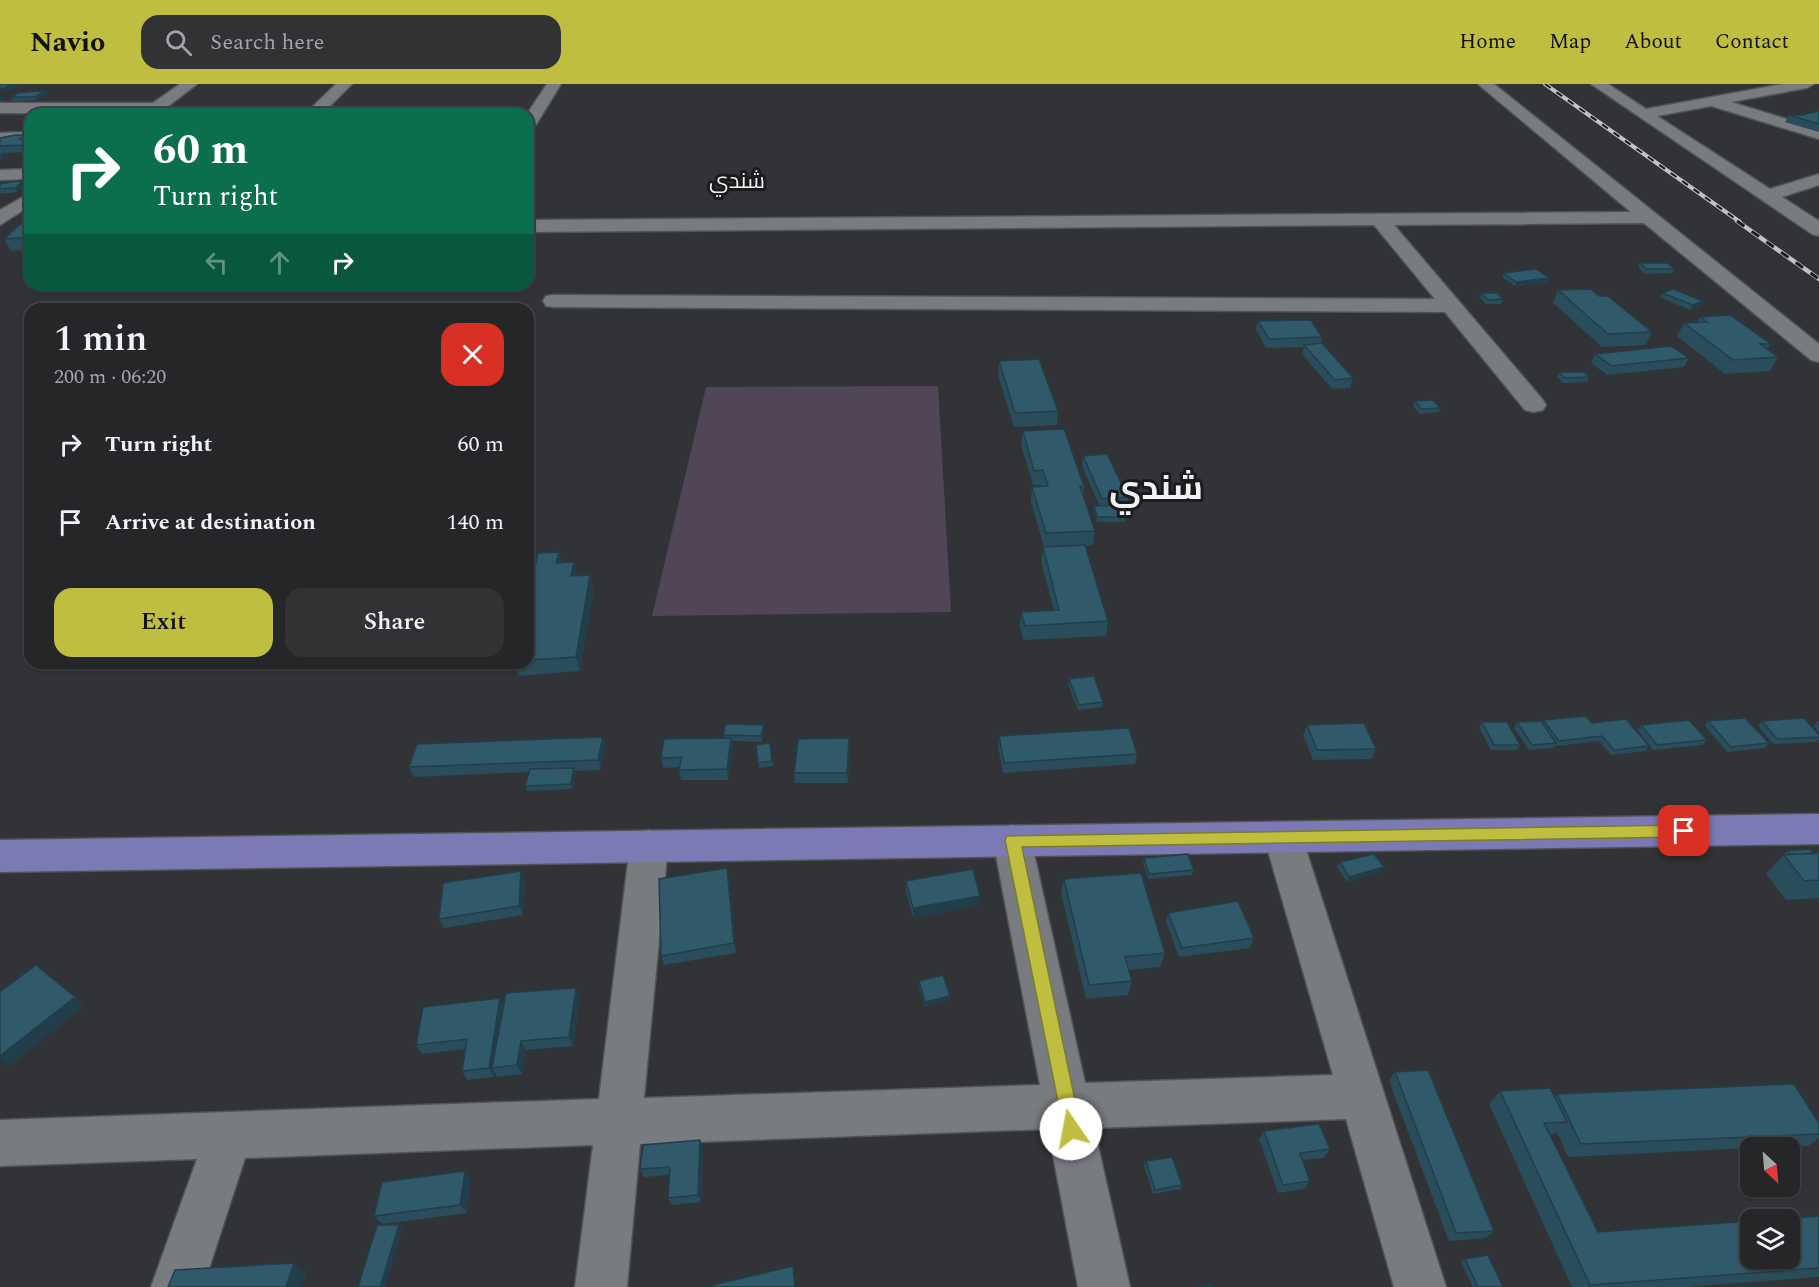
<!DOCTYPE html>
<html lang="en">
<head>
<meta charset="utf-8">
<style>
	:root { --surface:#252628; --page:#313234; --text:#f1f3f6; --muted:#a3a5a8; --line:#424345; --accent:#c0be40 }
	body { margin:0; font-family:Spectral,Cairo,serif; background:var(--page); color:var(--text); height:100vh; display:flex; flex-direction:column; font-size:22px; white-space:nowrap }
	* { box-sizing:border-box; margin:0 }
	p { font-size:20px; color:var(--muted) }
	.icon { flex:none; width:33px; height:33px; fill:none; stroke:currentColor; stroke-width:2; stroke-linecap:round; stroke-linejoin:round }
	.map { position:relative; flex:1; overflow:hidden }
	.panel { position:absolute; left:24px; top:219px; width:510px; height:366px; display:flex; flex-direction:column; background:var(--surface); border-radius:18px; box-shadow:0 2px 4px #0004,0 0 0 2px var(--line) }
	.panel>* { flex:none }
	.top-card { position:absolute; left:24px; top:24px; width:510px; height:183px; border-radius:18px; box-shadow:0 2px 4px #0004,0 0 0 2px var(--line); background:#0b6e4f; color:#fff; overflow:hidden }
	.needle { width:39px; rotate:154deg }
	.fabs { position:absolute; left:1740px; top:1053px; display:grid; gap:12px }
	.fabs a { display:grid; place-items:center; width:60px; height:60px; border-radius:12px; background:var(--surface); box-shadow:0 2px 4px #0004,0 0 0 2px var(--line); font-size:30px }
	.pin { position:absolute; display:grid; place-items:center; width:51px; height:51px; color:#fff; margin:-26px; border-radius:12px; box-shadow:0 3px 9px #0006 }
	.me { position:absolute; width:66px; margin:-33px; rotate:348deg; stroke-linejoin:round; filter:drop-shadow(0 0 4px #0008) }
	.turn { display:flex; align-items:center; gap:21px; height:126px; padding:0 30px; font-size:27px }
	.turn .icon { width:78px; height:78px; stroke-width:2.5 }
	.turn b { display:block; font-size:42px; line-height:51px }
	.lanes { display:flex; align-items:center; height:57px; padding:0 30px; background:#0003; justify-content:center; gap:30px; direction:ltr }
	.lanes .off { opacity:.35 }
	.round { display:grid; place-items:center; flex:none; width:63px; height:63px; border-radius:18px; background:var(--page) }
	.summary { display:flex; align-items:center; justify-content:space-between; height:102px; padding:0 30px }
	h1 { font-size:36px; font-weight:600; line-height:45px }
	.cta { display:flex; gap:12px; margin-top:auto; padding:12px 30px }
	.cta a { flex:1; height:69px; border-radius:18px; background:var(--accent); color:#111; font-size:24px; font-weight:600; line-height:69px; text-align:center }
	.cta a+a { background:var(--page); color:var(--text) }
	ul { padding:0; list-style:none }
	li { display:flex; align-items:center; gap:18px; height:78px; padding:0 30px }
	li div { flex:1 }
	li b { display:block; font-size:22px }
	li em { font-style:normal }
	header { display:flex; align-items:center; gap:36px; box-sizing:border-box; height:84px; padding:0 30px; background:var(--accent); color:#111 }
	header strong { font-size:28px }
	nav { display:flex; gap:33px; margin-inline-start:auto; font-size:21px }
	.search { width:420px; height:54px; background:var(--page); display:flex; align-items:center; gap:15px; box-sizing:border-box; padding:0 21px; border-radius:18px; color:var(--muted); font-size:22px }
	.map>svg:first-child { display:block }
</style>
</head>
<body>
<header>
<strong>Navio</strong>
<div class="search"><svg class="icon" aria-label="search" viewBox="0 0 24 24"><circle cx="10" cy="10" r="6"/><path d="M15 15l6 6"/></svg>Search here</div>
<nav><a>Home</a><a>Map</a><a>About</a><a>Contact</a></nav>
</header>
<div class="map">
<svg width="1819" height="1203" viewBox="0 0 1819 1203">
	<rect width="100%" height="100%" fill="#313336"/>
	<path fill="#514558" d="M938,302L951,528L652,532L706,303Z"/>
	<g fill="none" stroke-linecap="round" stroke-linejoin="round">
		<g stroke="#515355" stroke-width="3">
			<path id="minor" d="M180,0H197L158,30L0,29V19H153Z
				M336,0H352L322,30H305Z
				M547,0H561L534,44L528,46L527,30Z
				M1478,0H1494L1819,260V278L1811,276L1644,139L1394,141L1543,316L1546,321L1543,326L1534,328L1525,326L1445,228L554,223L546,222L543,217L546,212L554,211L1435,215L1374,141L528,148V136L1631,128Z
				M1591,0H1608L1646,25L1783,0H1814L1807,4L1731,18L1819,45V55L1711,22L1657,32L1770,105L1819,90V101L1782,113L1819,137V152L1812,150Z
				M30,48V58L0,59V49Z
				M30,85V95L0,96V86Z
				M30,109V122L0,141V126Z
				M1283,738L1296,742L1302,753L1446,1203H1394L1346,1035L1094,1044L1130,1203H1078L1048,1045L640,1060L627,1203H575L593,1061L245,1074L203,1203H151L197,1075L0,1082V1036L599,1015L630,761L636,750L649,746L662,750L668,761L644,1014L1040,1001L993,756L999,745L1012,741L1025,745L1031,756L1085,999L1333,991L1264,753L1270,742Z"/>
		</g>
		<g stroke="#515355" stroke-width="3">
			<path id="major" d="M1819,730V760L0,788V756Z"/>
		</g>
		<use href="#minor" fill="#787b7f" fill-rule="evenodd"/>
		<use href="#major" fill="#7c7ab4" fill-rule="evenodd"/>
		<g stroke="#c0c2c4" stroke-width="4">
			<path id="rail-far1" d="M1545,0L1740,138"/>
		</g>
		<g stroke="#c0c2c4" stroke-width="4.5">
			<path id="rail" d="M1737,137L1819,195"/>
		</g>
		<use href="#rail-far1" stroke="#1a1b1c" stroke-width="2" stroke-dasharray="7" stroke-linecap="butt"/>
		<use href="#rail" stroke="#1a1b1c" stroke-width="3" stroke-dasharray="9" stroke-linecap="butt"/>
	</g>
	<path fill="#294d5a" d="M48,9L37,16L13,17L11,13Z
		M1819,27V48L1785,38L1789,31H1802Z
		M0,54L30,55V68L6,69L7,71L0,75Z
		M0,100H26L17,108L0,110Z
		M30,131V166L11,167L4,155Z
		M1640,179L1675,185L1672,189L1645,190L1638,183Z
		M1504,189L1549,194L1547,199L1515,202L1502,193Z
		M1558,206L1599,212L1652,248L1645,261L1602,263L1553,219Z
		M1481,209L1503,215L1501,220H1486L1479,213Z
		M1662,209L1701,222L1690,226L1660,213Z
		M1700,233L1771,260L1767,265L1778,273L1770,287L1725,290L1677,252L1684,239L1697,238Z
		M1258,237L1322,253L1321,259L1353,294L1350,304L1332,305L1302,270L1304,263L1266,264L1256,246Z
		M1595,270L1689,274L1684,283L1607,291L1591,279Z
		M999,277L1058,327L1057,341L1014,343L998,291Z
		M1559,288L1589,293L1587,298L1563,299L1557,293Z
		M1415,317L1440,324L1438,328L1420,330L1413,322Z
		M1023,347L1084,402L1083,410L1095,447L1093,461L1085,462L1108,537L1106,552L1023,556L1020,542L1021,528L1054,526L1041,478L1044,463L1031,418L1032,403H1042L1041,401H1033L1021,361Z
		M1083,372L1128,413L1126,423H1124L1126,433L1125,438H1097L1094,427V422L1099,421L1082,382Z
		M559,468L562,478L594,506L580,587L519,592L514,579H528V513Z
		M1069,595L1103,618L1102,623L1078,626L1068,600Z
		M1543,636L1592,639L1649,662L1646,667L1611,671L1599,657L1556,662L1555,661L1553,664L1529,666L1514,644L1517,638L1542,639Z
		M1708,637L1769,659L1765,664L1727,668L1705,642Z
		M1762,637L1819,651V655L1817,658L1773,660L1758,642Z
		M1818,637H1819V648L1814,642Z
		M1482,638L1520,661L1517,666H1491L1479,644Z
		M1307,641L1376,665L1371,675L1313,676L1303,651Z
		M1641,641L1707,656L1703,661L1653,666L1638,646Z
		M764,646L762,658L732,657L733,664L728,696H681L679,686L680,683L663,684L661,674L724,654L723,651Z
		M999,652L1137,670L1135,680L1003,689L998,662Z
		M603,653L606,663L601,686L575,687L576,689L572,705L527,707L525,702L529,688L414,693L409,683Z
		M849,654L850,664L848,699H795L794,689Z
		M770,659L773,682L759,684L756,661Z
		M1787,767L1819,769V814L1786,816L1766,790Z
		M1144,774L1194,786L1192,791L1148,795L1143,779Z
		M1340,778L1381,788L1347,798L1337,783Z
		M727,784L729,794L736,869L664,881L661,872Z
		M521,787L525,797L523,831L444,844L439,835Z
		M1064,795L1165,869L1160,883L1129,886L1132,897L1128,911L1086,915L1061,809Z
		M906,797L980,821L913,834L906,807Z
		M1168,829L1254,854L1250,864L1179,873L1166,838Z
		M919,897L950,912L949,916L925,923L919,902Z
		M576,904L580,913L573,962L526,966L522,990L497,993L495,989L494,993L467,996L462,987L465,965L422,970L416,961L504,922Z
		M1395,988L1494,1147L1486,1154L1449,1157L1389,997Z
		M1500,1007L1554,1013L1557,1010L1819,1039V1054L1808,1062L1750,1064L1568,1073L1557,1048L1554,1050L1550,1051L1598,1148L1819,1132V1193L1685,1203H1572L1489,1020Z
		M1264,1047L1330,1065L1324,1074L1302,1076L1310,1097L1304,1105L1278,1109L1259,1055Z
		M703,1065L701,1118L672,1121L668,1114L670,1091L644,1093L640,1085Z
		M1146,1077L1182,1101L1180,1105L1153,1110L1144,1082Z
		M471,1095L467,1129L382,1140L374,1132Z
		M1465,1175L1503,1203H1473L1461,1178Z"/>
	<path fill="#223e4a" d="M15,0L24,1L1,9L0,5Z
		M46,6L48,9L37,16L35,13Z
		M2,11L4,14L0,17V12Z
		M5,67L7,71L1,75L0,71Z
		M24,96L26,100L17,108L15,104Z
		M1549,194L1547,199L1515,202L1516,198Z
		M1703,217L1701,222L1690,226L1693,221Z
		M559,468L563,483L556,479Z
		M574,478L578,492H571Z
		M590,491L594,506L580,587L576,573Z
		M764,641V646L762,658L761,652Z
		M603,653L606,663L601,686L598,676Z
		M731,654L733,664L728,696L727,685Z
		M849,654L850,664L848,699L847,689Z
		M574,684L576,689L572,705L571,700Z
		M1384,783L1381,788L1347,798L1349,793Z
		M727,784L729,794L736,869L734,859Z
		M521,787L525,797L523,831L519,822Z
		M980,812V821L913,834V824Z
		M576,904L580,913L573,962L569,953Z
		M950,912L949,916L925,923V918Z
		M75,913L84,923L9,983L0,975V972Z
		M500,914L505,923L492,984L495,989L494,993L489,984Z
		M521,957L526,966L522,990L517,981Z
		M700,1056L703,1065L701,1118L698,1111Z
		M465,1087L471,1095L467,1129L460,1121Z
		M399,1141L403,1144L385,1203H380Z
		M294,1179L307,1189L302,1203H286Z"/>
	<path fill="#305969" stroke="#223e4a" stroke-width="1.5" d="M0,0H15L0,5Z
		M46,6L35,13H11L18,9Z
		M1819,27V40L1789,31H1802Z
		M15,51H26L20,55H30V61L0,62V54Z
		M24,96L15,104L0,105V100Z
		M30,131V153L4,155Z
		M1640,179H1667L1675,185H1647Z
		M1536,185L1549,194L1516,198L1504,189Z
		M1591,205L1599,212H1608L1652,248L1608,250L1558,206Z
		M1673,205L1703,217L1693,221L1662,209Z
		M1481,209H1497L1503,215L1488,216Z
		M1730,231L1771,260H1760L1778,273L1733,276L1684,239L1707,238L1700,233Z
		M1311,236L1322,253L1269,255L1258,237Z
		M1322,259L1353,294L1335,296L1304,261Z
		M1671,262L1689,274L1612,282L1595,270Z
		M1039,275L1058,327L1015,329L999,277Z
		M1559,288H1584L1589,293L1565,294Z
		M1433,316L1440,324L1421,325L1415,317Z
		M1064,345L1084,402H1080L1095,447L1046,449L1032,403L1048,402L1043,386L1034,387L1023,347Z
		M1107,370L1128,413L1102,415L1083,372Z
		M1123,421L1126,433H1097L1094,422Z
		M1085,461L1108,537L1025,542L1021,528L1059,526L1043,463Z
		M559,468L556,479L574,478L571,492L590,491L576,573L528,576V513L538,469Z
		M1094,592L1103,618L1079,621L1069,595Z
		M1586,632L1592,639L1626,635L1649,662L1614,666L1602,652L1559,657L1543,636Z
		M1745,634L1769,659L1731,663L1708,637Z
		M1804,634L1819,651V653L1777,655L1762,637Z
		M1689,636L1707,656L1657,661L1641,641Z
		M1541,637L1556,659L1532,661L1517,638Z
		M1482,638H1507L1520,661H1494Z
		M1364,639L1376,665L1317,666L1307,641Z
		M726,640L764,641L761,652L723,651Z
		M1129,644L1137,670L1004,679L999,652Z
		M603,653L598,676L409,683L417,660Z
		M731,654L727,685L679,686L682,673L661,674L664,655Z
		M849,654L847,689H794L798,655Z
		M770,659L772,677L758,679L756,661Z
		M574,684L571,700L525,702L530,685Z
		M1810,765L1814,770H1790L1787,767Z
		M1819,769V796L1804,797L1784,771Z
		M1188,770L1194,786L1149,790L1144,774Z
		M1374,770L1384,783L1349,793L1340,778Z
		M727,784L734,859L661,872L659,795Z
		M973,785L980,812L913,824L906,797Z
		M521,787L519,822L439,835L443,799Z
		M1141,789L1165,869L1125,873L1132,897L1089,901L1064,795Z
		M1238,817L1254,854L1182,864L1168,829Z
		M36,881L75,913L0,972V908Z
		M943,891L950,912L925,918L919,897Z
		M576,904L569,953L521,957L517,981L492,984L506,909Z
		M500,914L489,984L462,987L467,955L416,961L423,923Z
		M1428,986L1494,1147L1456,1149L1395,988Z
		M1794,1000L1819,1039V1050L1581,1060L1557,1010Z
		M1550,1004L1567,1038L1544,1039L1598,1148L1750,1137V1174H1790V1136H1767L1819,1132V1184L1590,1201L1500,1007Z
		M1319,1040L1330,1065L1300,1069L1310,1097L1283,1101L1264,1047Z
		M700,1056L698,1111L668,1114L670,1083L640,1085L643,1061Z
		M1172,1073L1182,1101L1155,1106L1146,1077Z
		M465,1087L460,1121L374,1132L382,1098Z
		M377,1141H399L380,1203H358Z
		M1488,1171L1503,1203H1478L1465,1175Z
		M294,1179L286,1203H168L175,1186Z
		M793,1182L795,1203H713V1201Z
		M1212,1201V1203H1196Z"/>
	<path fill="#c0be40" stroke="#7d7c2a" stroke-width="1.5" d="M1684,741L1692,747L1684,753L1022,763L1081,1045L1078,1052L1071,1054L1065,1052L1005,756L1007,752Z"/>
	<g text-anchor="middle" stroke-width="6" stroke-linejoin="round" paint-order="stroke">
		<g font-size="22" fill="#eff1f3" stroke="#1a1b1c">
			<text x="737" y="104">شندي</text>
		</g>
		<g font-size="34" font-weight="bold" fill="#eff1f3" stroke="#1a1b1c">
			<text x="1156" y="415">شندي</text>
		</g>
	</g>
</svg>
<div class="fabs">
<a><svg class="needle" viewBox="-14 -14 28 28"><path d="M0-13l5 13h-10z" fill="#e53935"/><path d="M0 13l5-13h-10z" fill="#a3a5a8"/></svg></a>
<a><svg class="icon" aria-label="layers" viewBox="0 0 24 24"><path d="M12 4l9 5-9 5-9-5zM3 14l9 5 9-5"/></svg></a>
</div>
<div class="pin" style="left:1684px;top:747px;background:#d93025"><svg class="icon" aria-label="arrive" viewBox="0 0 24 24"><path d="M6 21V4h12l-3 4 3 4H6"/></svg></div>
<svg class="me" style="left:1071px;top:1045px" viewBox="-20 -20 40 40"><circle r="19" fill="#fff"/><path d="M0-13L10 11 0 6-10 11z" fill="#c0be40"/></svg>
<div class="top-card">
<div class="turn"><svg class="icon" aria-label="right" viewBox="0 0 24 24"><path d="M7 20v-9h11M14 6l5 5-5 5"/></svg><div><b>60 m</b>Turn right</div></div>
<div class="lanes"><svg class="icon off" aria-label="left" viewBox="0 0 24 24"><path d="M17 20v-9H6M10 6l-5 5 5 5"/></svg><svg class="icon off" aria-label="ahead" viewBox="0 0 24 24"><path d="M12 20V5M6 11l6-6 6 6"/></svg><svg class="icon" aria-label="right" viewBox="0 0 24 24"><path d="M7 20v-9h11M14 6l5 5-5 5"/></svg></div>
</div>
<section class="panel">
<div class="summary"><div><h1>1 min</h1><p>200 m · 06:20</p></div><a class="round" style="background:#d93025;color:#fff"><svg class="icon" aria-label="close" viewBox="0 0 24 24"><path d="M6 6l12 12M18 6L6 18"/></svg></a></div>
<ul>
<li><svg class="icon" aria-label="right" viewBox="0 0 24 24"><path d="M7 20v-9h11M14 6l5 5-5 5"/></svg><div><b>Turn right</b></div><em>60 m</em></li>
<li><svg class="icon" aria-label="arrive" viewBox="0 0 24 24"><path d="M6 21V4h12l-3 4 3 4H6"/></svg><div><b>Arrive at destination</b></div><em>140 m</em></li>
</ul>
<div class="cta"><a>Exit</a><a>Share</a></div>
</section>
</div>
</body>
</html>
